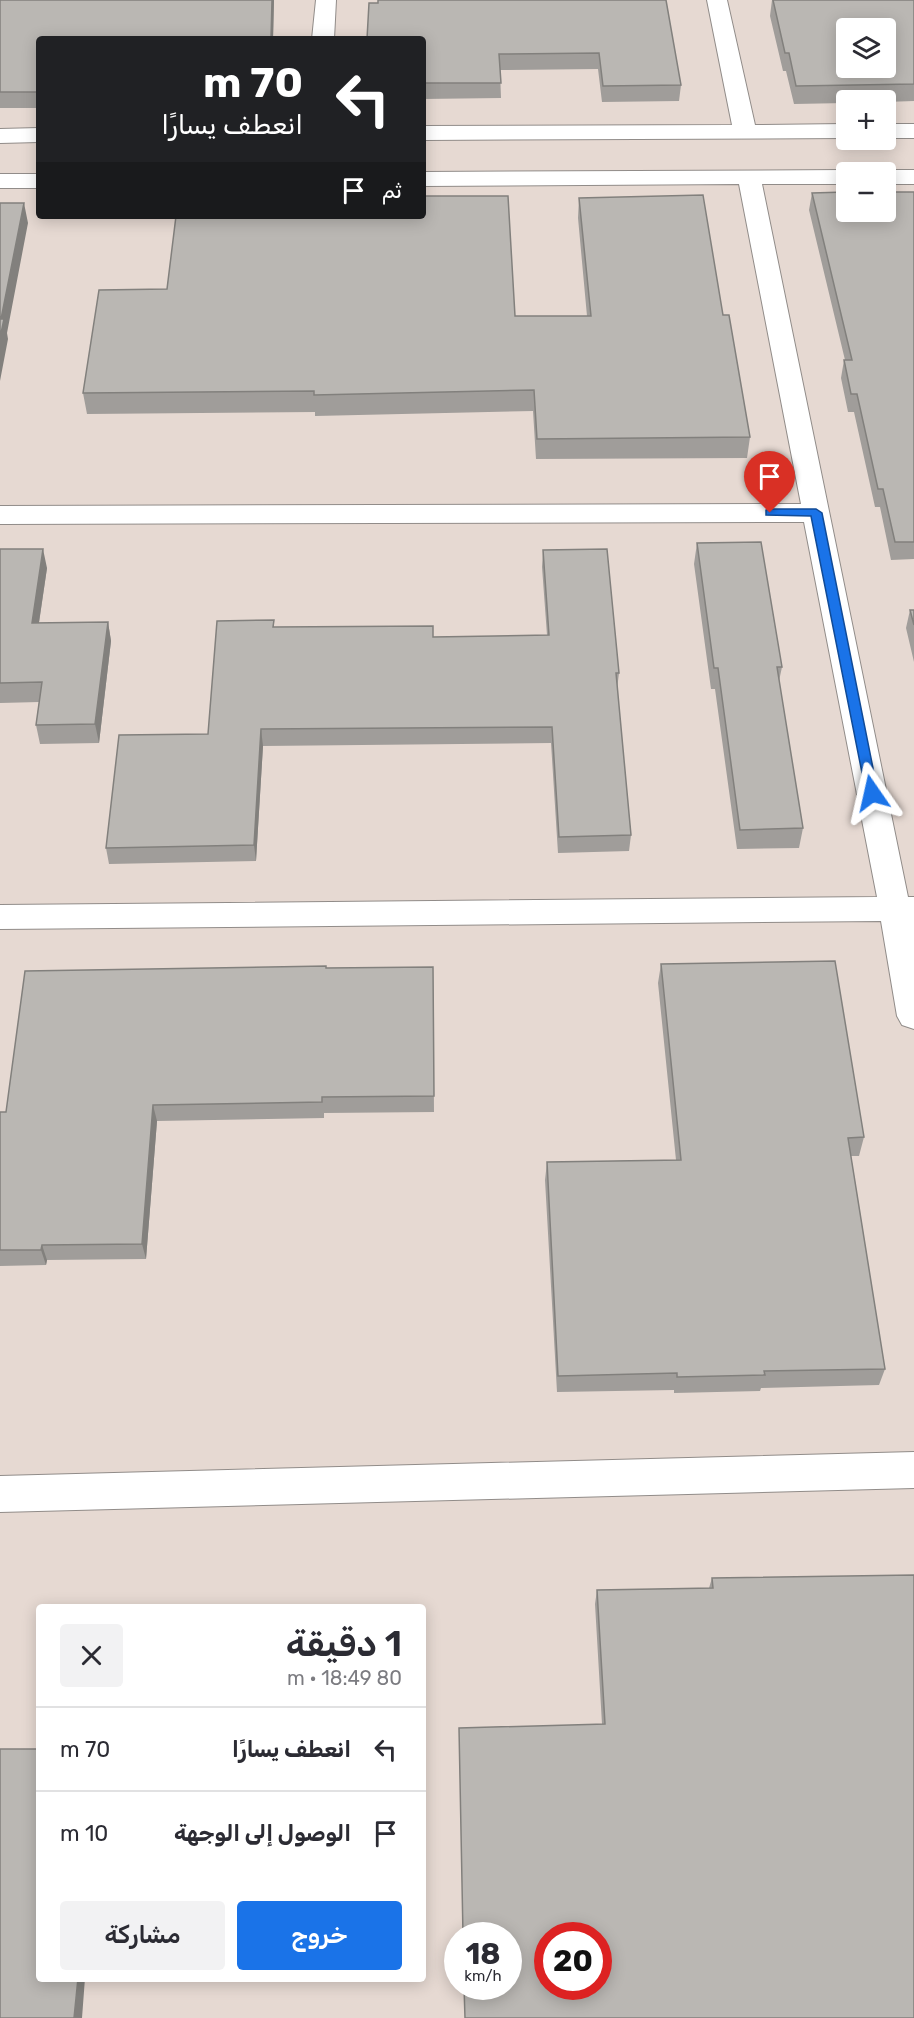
<!DOCTYPE html>
<html lang="ar">
<head>
<meta charset="utf-8">
<style>
	:root { --surface:#fff; --page:#f2f2f3; --text:#2b2b33; --muted:#7c7c81; --line:#e1e1e2; --accent:#1a73e8 }
	body { margin:0; font-family:Rubik,"Noto Naskh Arabic",sans-serif; background:var(--page); color:var(--text); direction:rtl; height:100vh; display:flex; flex-direction:column; font-size:22px; white-space:nowrap }
	* { box-sizing:border-box; margin:0 }
	p { font-size:20px; color:var(--muted) }
	.icon { flex:none; width:33px; height:33px; fill:none; stroke:currentColor; stroke-width:2; stroke-linecap:round; stroke-linejoin:round }
	.map { position:relative; flex:1; overflow:hidden; direction:ltr }
	.sheet { position:absolute; left:36px; top:1604px; width:390px; height:378px; display:flex; flex-direction:column; background:var(--surface); border-radius:6px; box-shadow:0 3px 15px #0003; direction:rtl }
	.sheet>* { flex:none }
	.top-card { position:absolute; left:36px; top:36px; width:390px; height:183px; border-radius:6px; box-shadow:0 3px 15px #0003; direction:rtl; background:#202124; color:#fff; overflow:hidden }
	.buttons { position:absolute; left:836px; top:18px; display:grid; gap:12px }
	.buttons a { display:grid; place-items:center; width:60px; height:60px; border-radius:6px; background:var(--surface); box-shadow:0 3px 15px #0003; font-size:30px }
	.speed { position:absolute; left:444px; top:1922px; display:flex; gap:12px; font-size:30px; font-weight:700; text-align:center }
	.speed>* { display:grid; place-content:center; width:78px; height:78px; border-radius:50%; background:var(--surface); box-shadow:0 3px 15px #0003; line-height:1 }
	.speed small { font-size:15px; font-weight:400 }
	.speed .limit { border:9px solid #d22; background:#fff; color:#111 }
	.pin { position:absolute; display:grid; place-items:center; width:51px; height:51px; color:#fff; margin:-62px -26px; border-radius:50% 50% 50% 0; rotate:-45deg; box-shadow:0 0 6px #0007 }
	.pin .icon { rotate:45deg }
	.me { position:absolute; width:66px; margin:-33px; rotate:349deg; stroke-linejoin:round; filter:drop-shadow(0 0 4px #0008) }
	.turn { display:flex; align-items:center; gap:21px; height:126px; padding:0 24px; font-size:27px }
	.turn .icon { width:78px; height:78px; stroke-width:2.5 }
	.turn b { display:block; font-size:42px; line-height:51px }
	.then { display:flex; align-items:center; height:57px; padding:0 24px; background:#0003; gap:12px; font-size:22px }
	.round { display:grid; place-items:center; flex:none; width:63px; height:63px; border-radius:6px; background:var(--page) }
	.summary { display:flex; align-items:center; justify-content:space-between; height:102px; padding:0 24px }
	h1 { font-size:36px; font-weight:600; line-height:45px }
	.cta { display:flex; gap:12px; margin-top:auto; padding:12px 24px }
	.cta a { flex:1; height:69px; border-radius:6px; background:var(--accent); color:#fff; font-size:24px; font-weight:600; line-height:69px; text-align:center }
	.cta a+a { background:var(--page); color:var(--text) }
	ul { padding:0; list-style:none }
	li { display:flex; align-items:center; gap:18px; height:84px; padding:0 24px; border-top:2px solid var(--line) }
	li div { flex:1 }
	li b { display:block; font-size:22px }
	li em { font-style:normal }
	.map>svg:first-child { display:block }
</style>
</head>
<body>
<div class="map">
<svg width="914" height="2018" viewBox="0 0 914 2018">
	<rect width="100%" height="100%" fill="#eee8e5"/>
	<path fill="#e6d9d2" fill-rule="evenodd" d="M0,0H914V2018H0ZM846,28H885V68H846ZM39,39H423V216H39ZM846,100H885V140H846ZM846,172H885V212H846ZM39,1606H423V1978H39ZM458,1935H508V1986H458ZM548,1935H598V1986H548Z"/>
	<g fill="none" stroke-linecap="round" stroke-linejoin="round">
		<g stroke="#918c89" stroke-width="2">
			<path id="minor" d="M316,0H336L334,39H312Z
				M707,0H727L755,125L846,124V138L423,140V126L732,125Z
				M885,124H914V138H885Z
				M39,128V142L0,143V129Z
				M846,170L854,172H846V184H762L908,897H914V1029L902,1025L897,1016L881,921L0,929V905L877,897L804,522L0,524V506L801,504L739,184L423,186V172Z
				M885,170H914V184H885V172H877Z
				M0,174H39V188H0Z
				M914,1452V1488L0,1512V1476Z"/>
		</g>
		<use href="#minor" fill="#fff" fill-rule="evenodd"/>
	</g>
	<path fill="#a09d9a" d="M0,0H274L273,39H39V108H0Z
		M666,0L681,85L679,101L602,102L598,69L500,70L501,98L423,99V39L378,3Z
		M772,0H914V101L885,102V100H846V103L794,104L786,71H783L770,16Z
		M914,192V559L891,560L880,507H875L854,412H848L841,378L844,360H845L809,210L812,193Z
		M579,198L723,315L750,437L747,458L536,459L533,411L315,416V412L87,414L83,393L515,316H587L578,218Z
		M697,543L782,667L779,681L803,828L799,848L737,849L715,689H711L694,564Z
		M0,549L47,568L39,623L108,622L111,641L99,743L40,744L36,725L39,702L0,703Z
		M543,550L619,673L617,689L631,835L629,851L558,853L551,743L263,746L256,861L109,864L106,848L208,734L274,620V627L433,637L547,635L542,567Z
		M910,610H914V662L906,628Z
		M661,964L864,1137L859,1156H851L885,1369L879,1385L761,1388L760,1391L674,1393V1390L557,1392L545,1180L547,1162L676,1160L658,983Z
		M433,967L434,1112L324,1113V1118L157,1121L146,1259L47,1260L46,1265L0,1266V1112H6L326,968Z
		M712,1578L914,2018L602,1724L595,1604L597,1590L709,1588Z"/>
	<path fill="#82807d" d="M272,0H274L273,39H271Z
		M24,203L28,223L7,333L8,339L0,381V338L1,319Z
		M43,549L47,568L36,642L32,623Z
		M108,622L111,641L99,743L95,724Z
		M261,729L263,746L256,861L254,845Z
		M153,1105L157,1121L146,1259L142,1244Z
		M42,1245L47,1260L46,1265L41,1250Z
		M78,1978H85L82,2018H74Z"/>
	<path fill="#bab7b3" stroke="#82807d" stroke-width="1.5" fill-rule="evenodd" d="M0,0H272L271,39H39V92H0Z
		M378,0H666L681,85L603,86L599,53L499,54L501,83H423V39H367L369,3H378Z
		M773,0H914V84L796,86L789,53H785ZM846,28H885V68H846Z
		M846,192V212H885V192H914V542H895L883,489H878L857,394H851L844,360H852L812,193Z
		M703,195L723,315H729L750,437L537,439L534,390L314,395V391L83,393L99,290L167,289L176,216H423V196H508L515,316H591L579,198Z
		M0,203H24L1,319H4L0,338Z
		M761,542L782,667H777L803,828L740,830L718,668H714L697,543Z
		M0,549H43L32,623L108,622L95,724L36,725L42,682L0,683Z
		M607,549L619,673H616L631,835L559,837L552,727L261,729L254,845L106,848L119,735L208,734L217,621L274,620L273,627L433,626V637L549,635L543,550Z
		M910,610H914V625Z
		M835,961L864,1137L848,1138L885,1369L764,1371L765,1375L677,1377V1373L558,1376L547,1162L681,1160L661,964Z
		M326,966V968L433,967L434,1096L322,1097V1102L153,1105L142,1244L42,1245L41,1250H0V1112H6L25,971Z
		M914,1575V2018H465L464,1986H508V1935H463L459,1728L605,1724L597,1590L713,1588L712,1578ZM548,1935H598V1986H548Z
		M0,1749H39V1978H78L74,2018H0Z"/>
	<path fill="#1a73e8" stroke="#114b97" stroke-width="1.5" d="M770,509H816L822,513L878,793L876,796H867L866,793L811,516L766,515V510Z"/>
</svg>
<div class="buttons">
<a><svg class="icon" aria-label="layers" viewBox="0 0 24 24"><path d="M12 4l9 5-9 5-9-5zM3 14l9 5 9-5"/></svg></a>
<a>+</a>
<a>−</a>
</div>
<div class="speed"><div>18<small>km/h</small></div><div class="limit">20</div></div>
<div class="pin" style="left:770px;top:513px;background:#d93025"><svg class="icon" aria-label="arrive" viewBox="0 0 24 24"><path d="M6 21V4h12l-3 4 3 4H6"/></svg></div>
<svg class="me" style="left:872px;top:793px" viewBox="-20 -20 40 40"><path d="M0-17L14 15 0 8-14 15z" fill="#1a73e8" stroke="#fff" stroke-width="4"/></svg>
<div class="top-card">
<div class="turn"><svg class="icon" aria-label="left" viewBox="0 0 24 24"><path d="M17 20v-9H6M10 6l-5 5 5 5"/></svg><div><b>70 m</b>انعطف يسارًا</div></div>
<div class="then">ثم<svg class="icon" aria-label="arrive" viewBox="0 0 24 24"><path d="M6 21V4h12l-3 4 3 4H6"/></svg></div>
</div>
<section class="sheet">
<div class="summary"><div><h1>1 دقيقة</h1><p>80 m · 18:49</p></div><a class="round"><svg class="icon" aria-label="close" viewBox="0 0 24 24"><path d="M6 6l12 12M18 6L6 18"/></svg></a></div>
<ul>
<li><svg class="icon" aria-label="left" viewBox="0 0 24 24"><path d="M17 20v-9H6M10 6l-5 5 5 5"/></svg><div><b>انعطف يسارًا</b></div><em>70 m</em></li>
<li><svg class="icon" aria-label="arrive" viewBox="0 0 24 24"><path d="M6 21V4h12l-3 4 3 4H6"/></svg><div><b>الوصول إلى الوجهة</b></div><em>10 m</em></li>
</ul>
<div class="cta"><a>خروج</a><a>مشاركة</a></div>
</section>
</div>
</body>
</html>
